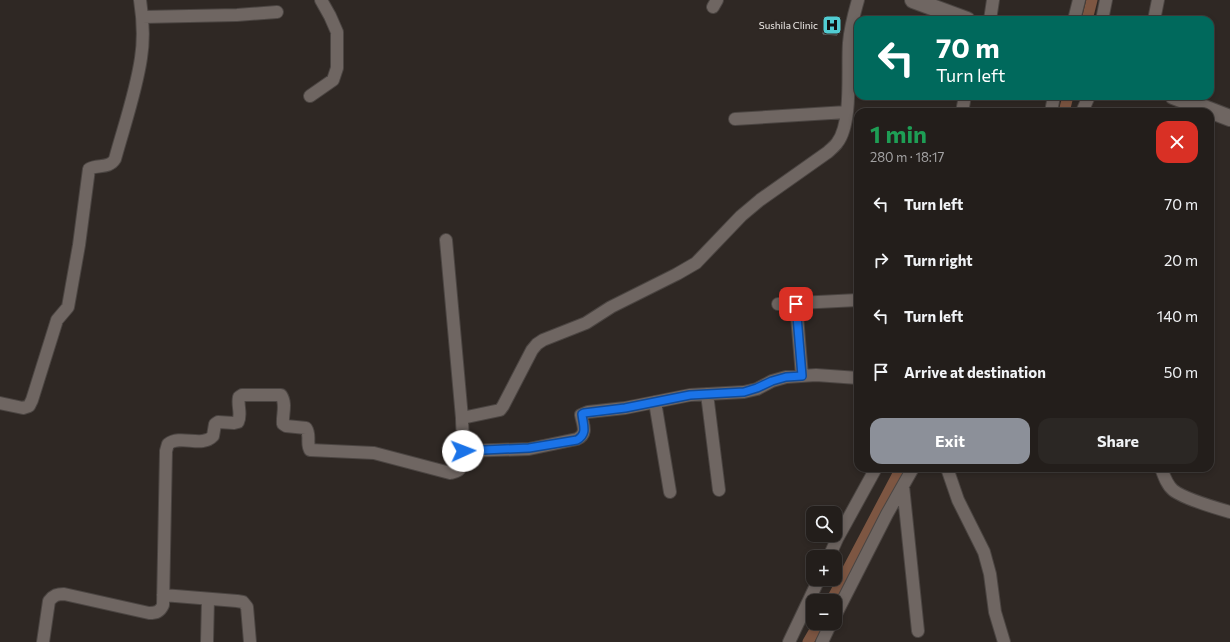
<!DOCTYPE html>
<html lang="en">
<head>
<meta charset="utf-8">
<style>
	:root { --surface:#231e1b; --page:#2b2724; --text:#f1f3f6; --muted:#a3a2a3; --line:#403c3a; --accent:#8c9099 }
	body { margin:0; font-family:Commissioner,sans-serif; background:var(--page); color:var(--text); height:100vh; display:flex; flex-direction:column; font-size:15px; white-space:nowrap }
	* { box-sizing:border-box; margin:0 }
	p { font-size:13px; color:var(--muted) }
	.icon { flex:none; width:22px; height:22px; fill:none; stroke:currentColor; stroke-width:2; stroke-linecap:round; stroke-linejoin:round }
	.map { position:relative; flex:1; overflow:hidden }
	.sheet { position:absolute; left:854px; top:108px; width:360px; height:364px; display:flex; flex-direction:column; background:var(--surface); border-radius:12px; box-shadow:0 2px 6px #0003,0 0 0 1px var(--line) }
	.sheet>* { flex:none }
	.hud { position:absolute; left:854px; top:16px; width:360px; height:84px; border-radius:12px; box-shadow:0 2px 6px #0003,0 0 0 1px var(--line); background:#00695c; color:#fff; overflow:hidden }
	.tools { position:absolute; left:806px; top:506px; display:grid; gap:8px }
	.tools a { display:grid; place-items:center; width:36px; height:36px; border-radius:8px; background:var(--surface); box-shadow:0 2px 6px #0003,0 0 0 1px var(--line); font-size:20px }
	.pin { position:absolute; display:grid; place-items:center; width:34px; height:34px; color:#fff; margin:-17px; border-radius:8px; box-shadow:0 2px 6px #0006 }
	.me { position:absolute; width:44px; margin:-22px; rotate:88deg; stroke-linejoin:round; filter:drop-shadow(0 0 3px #0008) }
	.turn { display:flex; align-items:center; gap:14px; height:84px; padding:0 16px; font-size:18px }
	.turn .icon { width:52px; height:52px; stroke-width:2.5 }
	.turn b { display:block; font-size:28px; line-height:34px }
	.round { display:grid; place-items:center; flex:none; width:42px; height:42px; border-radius:12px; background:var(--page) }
	.summary { display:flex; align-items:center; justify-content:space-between; height:68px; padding:0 16px }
	h1 { font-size:24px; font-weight:700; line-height:30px; color:#1e9e55 }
	.primary-button { display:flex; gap:8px; margin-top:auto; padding:8px 16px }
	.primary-button a { flex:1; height:46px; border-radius:12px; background:var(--accent); color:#fff; font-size:16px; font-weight:700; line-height:46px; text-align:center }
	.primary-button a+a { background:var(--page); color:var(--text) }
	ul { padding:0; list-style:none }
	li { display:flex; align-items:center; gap:12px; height:56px; padding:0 16px }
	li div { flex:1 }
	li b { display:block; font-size:15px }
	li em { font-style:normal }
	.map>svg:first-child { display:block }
</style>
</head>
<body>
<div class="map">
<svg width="1230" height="642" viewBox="0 0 1230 642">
	<defs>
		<pattern id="building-hatch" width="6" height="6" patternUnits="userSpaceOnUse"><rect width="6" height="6" fill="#404949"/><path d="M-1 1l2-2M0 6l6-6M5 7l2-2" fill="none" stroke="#5c6363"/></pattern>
	</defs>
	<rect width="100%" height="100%" fill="#2f2824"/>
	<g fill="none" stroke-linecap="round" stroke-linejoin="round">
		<path stroke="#7d5642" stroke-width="11" d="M1087,20L1092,0
			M1064,112L1068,96
			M831,601L901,468
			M808,642L819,623"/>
	</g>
	<path fill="url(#building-hatch)" stroke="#687373" d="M825,17L839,18L837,35L823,34Z"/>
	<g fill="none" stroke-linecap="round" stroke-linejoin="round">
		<g stroke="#4b4542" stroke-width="14">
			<path id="minor" d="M713,7L717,0
				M142,17L237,15L277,12
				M990,20L993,0
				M1074,20L1079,0
				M1102,20L1106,0
				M1154,20L1158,0
				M310,96L333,80L337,68V32L330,16L321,0
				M962,112L965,96
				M1051,112L1054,96
				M1082,112L1089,96
				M735,119L847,112
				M446,240L462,418
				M778,304L858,300
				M796,304L802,376
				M707,394L719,490
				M655,402L670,492
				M0,403L23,408L29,406L32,400L57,320L68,307L79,245L89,169C98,164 109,169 115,159C124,126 136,92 141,58C144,39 143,19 140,0
				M463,451L529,449L577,439C588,434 583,425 581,415L588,412L625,408L690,395L744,392L757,389L772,381L786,377L816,375L858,378
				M947,468L958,500L984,552L990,574L995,612L1004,642
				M1161,468C1164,476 1167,485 1173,490C1184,499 1216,508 1230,512
				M903,486L918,631
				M829,557L837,539L876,468
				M163,595L237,601L243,602L247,607L250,642
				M835,616L887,514L913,468
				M43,642L49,601C54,595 57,594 64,594L149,613C156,613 160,612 163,605L166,451L168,444C181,434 202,448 213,436L215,424L218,422L234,423L238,422C242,414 237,406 239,397L242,395H281C287,404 282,415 283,424L286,426L306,428C311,435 306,443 310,450L374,453L450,473C454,472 459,472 461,467C465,460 462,428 462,418L500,410L503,406L532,350L537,344L543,340L586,323L611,307L677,274L696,263L741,216L760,200L828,152C831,149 835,146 837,143C853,123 847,68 849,43C850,28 854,14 858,0
				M207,642L208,599
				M789,642L819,579
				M822,642L831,623"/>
		</g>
		<g stroke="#4b4542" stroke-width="18">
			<path id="secondary" d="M913,0L967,20
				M1173,96L1230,118"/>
		</g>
		<use href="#minor" stroke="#6f6662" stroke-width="12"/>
		<use href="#secondary" stroke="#6f6662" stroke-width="16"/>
	</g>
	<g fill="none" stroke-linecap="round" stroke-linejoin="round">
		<g stroke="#114b97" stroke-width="10">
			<path id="route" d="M463,451L529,448L577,440C588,434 583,425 582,414L584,413L625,408L690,395L744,392L757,388L772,381L786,377L802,376L796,304"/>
		</g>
		<use href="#route" stroke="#1a73e8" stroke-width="7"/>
	</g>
	<defs>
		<g id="hospital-square" transform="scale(1)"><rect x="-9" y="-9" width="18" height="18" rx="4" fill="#51ccd2" stroke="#2f2824"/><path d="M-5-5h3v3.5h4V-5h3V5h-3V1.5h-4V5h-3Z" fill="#111"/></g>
	</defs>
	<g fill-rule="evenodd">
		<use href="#hospital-square" x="832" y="25"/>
	</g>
	<g text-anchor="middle" stroke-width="4" stroke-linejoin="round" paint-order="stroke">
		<g font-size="10" fill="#f0ece9" stroke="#2f2824" text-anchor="end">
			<text x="818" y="29">Sushila Clinic</text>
		</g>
	</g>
</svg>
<div class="tools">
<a><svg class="icon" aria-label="search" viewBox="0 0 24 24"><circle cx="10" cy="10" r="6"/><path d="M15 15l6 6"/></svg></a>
<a>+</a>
<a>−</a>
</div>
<div class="pin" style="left:796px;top:304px;background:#d93025"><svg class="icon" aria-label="arrive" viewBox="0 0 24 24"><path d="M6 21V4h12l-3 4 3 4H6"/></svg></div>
<svg class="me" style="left:463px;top:451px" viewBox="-20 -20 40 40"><circle r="19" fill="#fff"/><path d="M0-13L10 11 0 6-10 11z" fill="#1a73e8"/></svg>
<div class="hud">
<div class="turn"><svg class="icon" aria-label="left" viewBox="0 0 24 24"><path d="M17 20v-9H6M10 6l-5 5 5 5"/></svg><div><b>70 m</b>Turn left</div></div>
</div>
<section class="sheet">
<div class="summary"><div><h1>1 min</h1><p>280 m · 18:17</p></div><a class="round" style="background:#d93025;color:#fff"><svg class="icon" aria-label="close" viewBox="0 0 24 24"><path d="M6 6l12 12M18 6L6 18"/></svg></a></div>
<ul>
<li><svg class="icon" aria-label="left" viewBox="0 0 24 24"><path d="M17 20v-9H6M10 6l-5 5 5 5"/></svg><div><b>Turn left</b></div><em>70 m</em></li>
<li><svg class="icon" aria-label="right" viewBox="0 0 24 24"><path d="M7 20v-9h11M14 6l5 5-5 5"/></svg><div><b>Turn right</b></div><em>20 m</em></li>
<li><svg class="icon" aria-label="left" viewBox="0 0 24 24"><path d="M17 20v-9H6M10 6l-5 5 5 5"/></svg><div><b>Turn left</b></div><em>140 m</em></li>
<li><svg class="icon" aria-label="arrive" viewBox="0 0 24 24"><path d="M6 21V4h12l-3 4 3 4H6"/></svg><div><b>Arrive at destination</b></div><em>50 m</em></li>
</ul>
<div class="primary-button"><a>Exit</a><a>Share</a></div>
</section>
</div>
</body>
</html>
